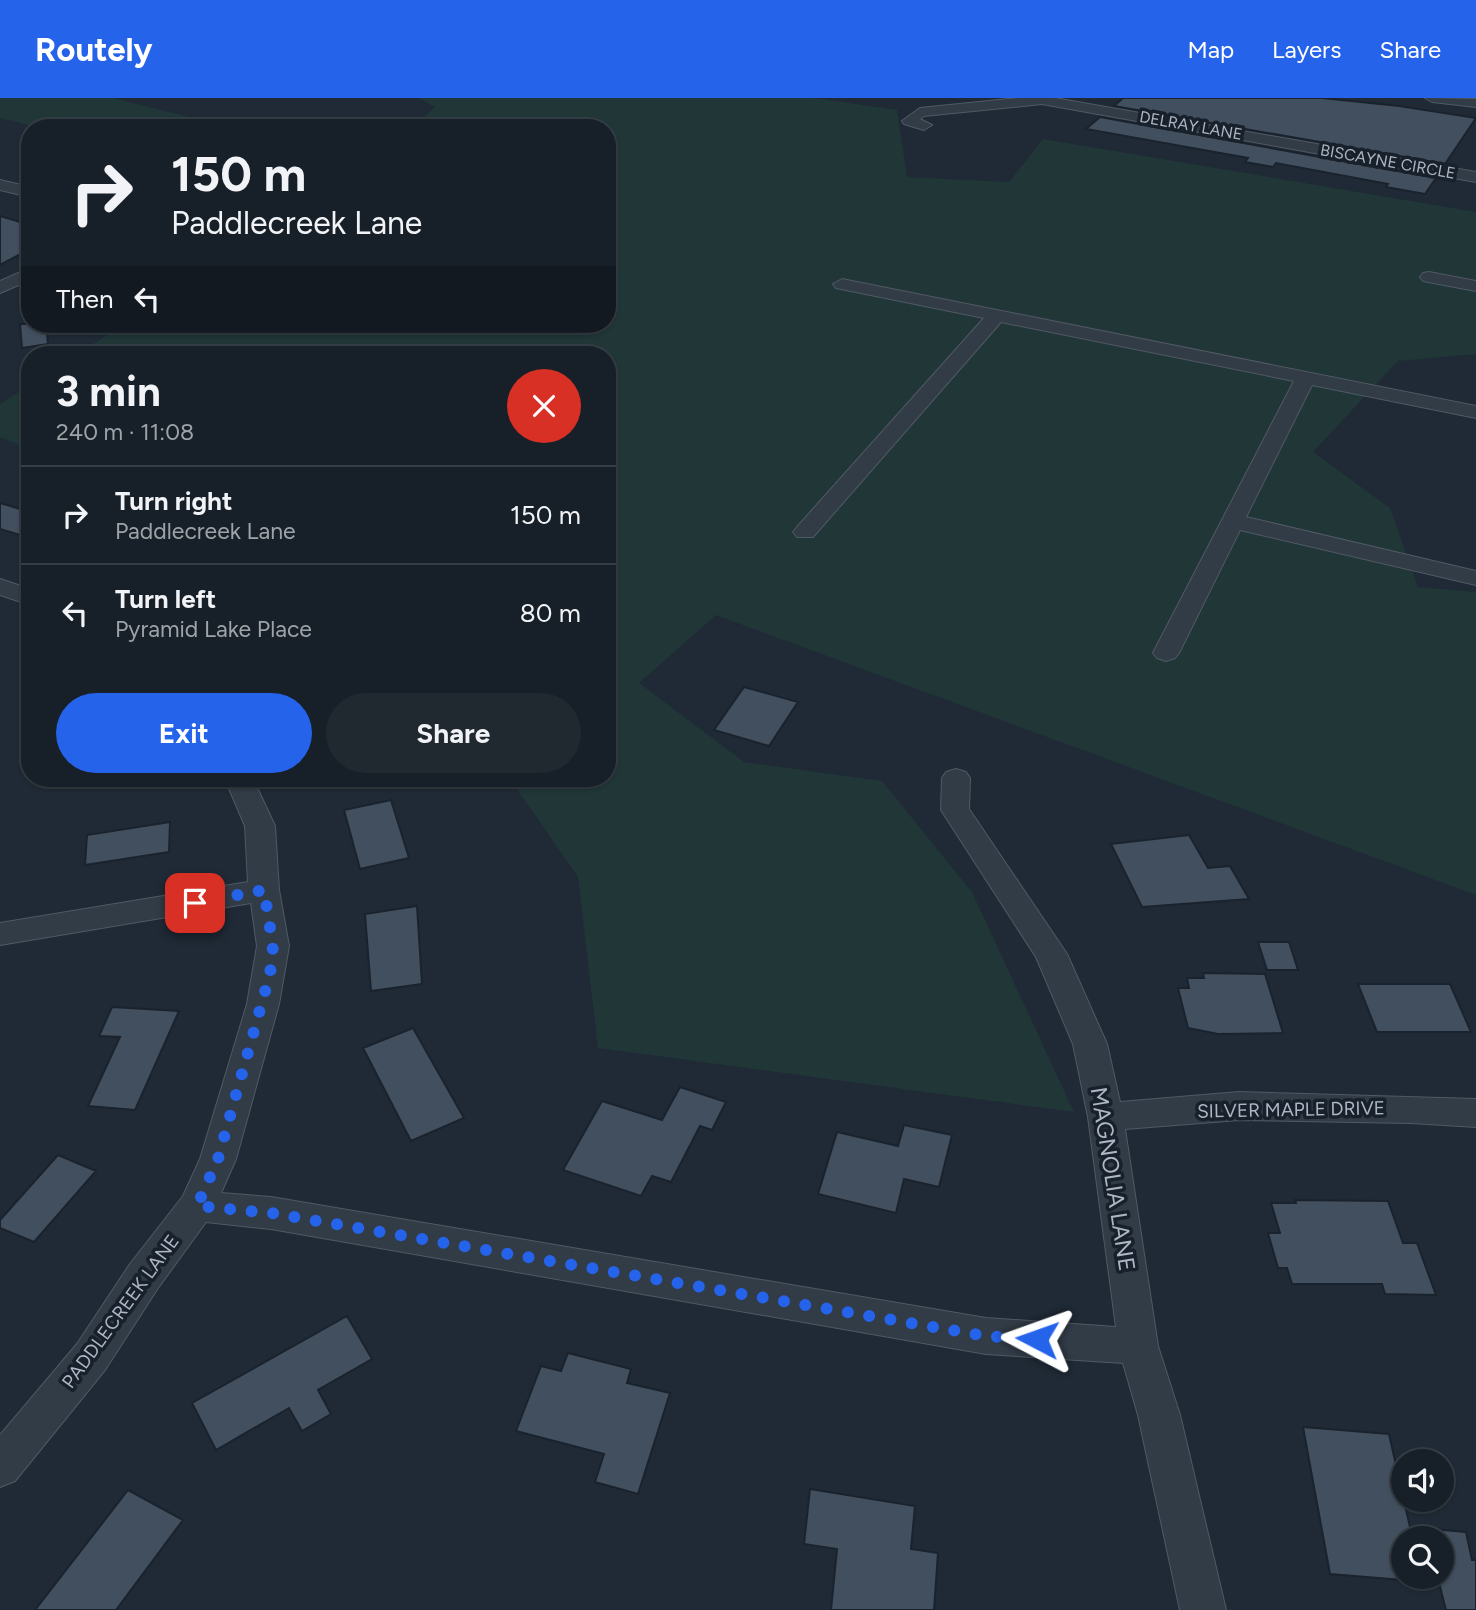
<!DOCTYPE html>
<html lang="en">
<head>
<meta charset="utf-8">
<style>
	:root { --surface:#172028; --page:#202830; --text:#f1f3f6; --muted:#9ea3a8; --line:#363e45; --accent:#2563eb }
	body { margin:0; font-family:Figtree,sans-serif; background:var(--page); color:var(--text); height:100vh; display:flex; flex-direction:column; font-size:26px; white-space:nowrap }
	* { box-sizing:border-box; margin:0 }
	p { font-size:23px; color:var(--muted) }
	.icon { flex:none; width:38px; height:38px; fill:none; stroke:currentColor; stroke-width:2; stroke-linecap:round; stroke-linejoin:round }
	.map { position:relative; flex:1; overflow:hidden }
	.sheet { position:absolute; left:21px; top:248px; width:595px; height:441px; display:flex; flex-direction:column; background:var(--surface); border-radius:28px; box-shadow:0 2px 5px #0004,0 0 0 2px var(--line) }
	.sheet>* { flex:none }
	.top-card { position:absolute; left:21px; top:21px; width:595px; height:214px; border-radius:28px; box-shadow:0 2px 5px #0004,0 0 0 2px var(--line); background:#172028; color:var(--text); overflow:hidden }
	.tools { position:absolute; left:1391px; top:1351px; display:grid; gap:14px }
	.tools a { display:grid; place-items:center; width:63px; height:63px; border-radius:50%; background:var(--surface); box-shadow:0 2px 5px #0004,0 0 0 2px var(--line); font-size:35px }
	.pin { position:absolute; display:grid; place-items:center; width:60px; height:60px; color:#fff; margin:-30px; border-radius:14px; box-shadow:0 4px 10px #0006 }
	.me { position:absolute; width:77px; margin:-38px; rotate:274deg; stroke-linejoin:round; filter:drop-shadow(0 0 5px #0008) }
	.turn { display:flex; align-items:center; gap:24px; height:147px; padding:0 35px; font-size:32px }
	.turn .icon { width:91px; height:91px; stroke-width:2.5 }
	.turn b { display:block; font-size:49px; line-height:60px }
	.then { display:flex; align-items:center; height:66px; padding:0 35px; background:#0003; gap:14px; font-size:26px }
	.round { display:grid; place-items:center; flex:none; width:74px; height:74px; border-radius:37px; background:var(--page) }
	.head { display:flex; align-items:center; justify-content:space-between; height:119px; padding:0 35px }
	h1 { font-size:42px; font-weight:700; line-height:52px }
	.cta { display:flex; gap:14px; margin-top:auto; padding:14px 35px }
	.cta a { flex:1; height:80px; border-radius:42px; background:var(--accent); color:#fff; font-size:28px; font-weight:700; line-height:80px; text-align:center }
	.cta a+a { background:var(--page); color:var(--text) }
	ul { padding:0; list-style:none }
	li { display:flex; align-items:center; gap:21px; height:98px; padding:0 35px; border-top:2px solid var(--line) }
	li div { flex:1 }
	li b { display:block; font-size:26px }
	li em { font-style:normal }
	header { display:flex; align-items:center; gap:42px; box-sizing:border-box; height:98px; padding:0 35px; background:var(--accent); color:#fff }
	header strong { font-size:33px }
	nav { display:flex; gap:38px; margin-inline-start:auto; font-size:24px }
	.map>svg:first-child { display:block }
</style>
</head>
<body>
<header>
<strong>Routely</strong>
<nav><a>Map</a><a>Layers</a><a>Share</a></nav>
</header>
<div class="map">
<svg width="1476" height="1512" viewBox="0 0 1476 1512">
	<rect width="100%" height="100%" fill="#1f2a36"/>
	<path fill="#213637" d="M0,0H113L234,30H41L0,20Z
		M419,0H815L897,12L907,79L1009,84L1043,41L1476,114V256L1398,263L1313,354L1390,410L1418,489L1476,494V797L716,517L639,585L744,664L882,683L972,794L1074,1014L598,950L578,779L510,681H607V257H76L125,226H607V30H412L435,9Z
		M30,287V351L0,339V306Z"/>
	<path fill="#424f5e" stroke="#1a232d" stroke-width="2" fill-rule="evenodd" d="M1123,0H1322L1399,8L1476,20L1445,66L1114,8Z
		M1100,19L1436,80L1425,96L1386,89L1388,86L1276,65L1273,69L1245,64L1248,60L1086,31Z
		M0,118L30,127V151L0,167Z
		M20,226H46L48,246L22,250Z
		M0,405L30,414V440L0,431Z
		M744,589L798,604L769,648L714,632Z
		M391,702L409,760L360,771L344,712Z
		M170,724L169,754L85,767L87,737Z
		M1189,737L1208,770L1230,768L1249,801L1142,809L1111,746Z
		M417,808L422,886L371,893L365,816Z
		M1258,844H1289L1298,872H1267Z
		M1203,875L1265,876L1283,935L1218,936L1188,930L1178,890H1189L1187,880H1204Z
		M1358,886H1450L1471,934H1377Z
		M112,909L179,913L135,1012L88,1008L120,939L99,938Z
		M413,930L464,1020L411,1043L363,950Z
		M680,989L726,1004L712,1032L700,1028L671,1084L652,1078L641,1098L563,1072L602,1003L662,1022Z
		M904,1027L952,1037L939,1089L904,1081L896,1115L818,1096L837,1034L898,1048Z
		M58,1057L96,1073L34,1144L0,1130V1122Z
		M1295,1102L1388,1103L1403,1145H1417L1436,1197L1385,1196L1382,1186H1292L1287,1170H1278L1268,1135H1280L1271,1105H1296Z
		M347,1218L372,1261L318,1292L331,1316L302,1333L289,1310L216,1352L192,1305Z
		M568,1255L631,1271L627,1285L670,1295L638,1396L595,1384L604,1356L516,1333L541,1268L561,1273Z
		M1303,1329L1389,1336L1410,1429L1466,1434L1472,1462H1476V1512H1446L1439,1485L1330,1476ZM1404,1440H1442V1479H1404Z
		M810,1391L915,1408L911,1451L938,1455L934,1512H831L837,1451L804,1446Z
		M128,1392L183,1422L116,1512H35Z"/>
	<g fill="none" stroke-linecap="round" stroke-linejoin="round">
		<g stroke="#505965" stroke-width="2">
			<path id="minor" d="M1018,0H1055L1476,74V84L1042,6L924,18L920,21L932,27L924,32L904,26L902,23L920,10Z
				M1425,0L1476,1V9L1432,4Z
				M0,82L30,89V99L0,92Z
				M30,170V182L0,195V183Z
				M1429,174L1476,183V193L1423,183L1420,179L1423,175Z
				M842,181L1476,308V320L1312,287L1246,419L1476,473V487L1240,432L1179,555L1175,560L1166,563L1157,560L1153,555L1294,283L1001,224L813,439H797L793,434L797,429L984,220L836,190L833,186Z
				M0,481L30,491V507L0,497Z
				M956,671L966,674L970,680L969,711L1067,856L1107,946L1120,1004L1239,994L1476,1001V1029L1411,1025L1239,1022L1125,1031L1158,1248L1180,1317L1226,1512H1180L1138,1317L1123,1265L986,1256L271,1131L206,1124L158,1190L105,1272L15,1383L0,1389V1337L77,1246L130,1166L183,1098L200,1061L247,906L257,848L251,805L0,847V825L248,784L245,728L225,681H253L275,728L279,792L289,848L279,906L236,1061L221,1095L271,1099L986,1220L1116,1229L1088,1019L1073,946L1036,859L941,712L942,680L946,674Z"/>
		</g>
		<use href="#minor" fill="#323c47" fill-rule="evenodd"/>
	</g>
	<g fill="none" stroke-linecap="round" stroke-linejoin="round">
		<path stroke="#2563eb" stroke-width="12" stroke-dasharray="0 21.6" d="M195,805L264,792L273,848L270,876L218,1061L197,1108L271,1115L986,1238L1037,1241"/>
	</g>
	<g text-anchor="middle" stroke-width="7" stroke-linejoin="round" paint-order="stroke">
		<g font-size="16" fill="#acb6c4" stroke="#18212b">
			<text transform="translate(1191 27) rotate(10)" y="6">DELRAY LANE</text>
			<text transform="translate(1388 63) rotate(10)" y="6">BISCAYNE CIRCLE</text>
		</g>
		<g font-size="19" fill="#acb6c4" stroke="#18212b">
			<text transform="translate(1291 1011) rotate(-1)" y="7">SILVER MAPLE DRIVE</text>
			<text transform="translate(120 1213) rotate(-54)" y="7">PADDLECREEK LANE</text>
		</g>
		<g font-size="23" fill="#acb6c4" stroke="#18212b">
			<text transform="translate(1113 1081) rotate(81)" y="8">MAGNOLIA LANE</text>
		</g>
	</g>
</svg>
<div class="tools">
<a><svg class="icon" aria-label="sound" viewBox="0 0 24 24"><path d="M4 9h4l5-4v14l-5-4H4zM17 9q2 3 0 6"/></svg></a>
<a><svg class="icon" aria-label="search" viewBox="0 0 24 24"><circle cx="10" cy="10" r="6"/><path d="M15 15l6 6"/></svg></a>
</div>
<div class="pin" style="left:195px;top:805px;background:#d93025"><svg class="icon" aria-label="arrive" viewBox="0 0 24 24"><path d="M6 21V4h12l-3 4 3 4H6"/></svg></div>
<svg class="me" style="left:1037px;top:1241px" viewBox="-20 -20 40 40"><path d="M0-17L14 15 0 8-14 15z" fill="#2563eb" stroke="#fff" stroke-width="4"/></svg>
<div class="top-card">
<div class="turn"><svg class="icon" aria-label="right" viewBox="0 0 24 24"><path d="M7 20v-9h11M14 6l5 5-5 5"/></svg><div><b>150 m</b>Paddlecreek Lane</div></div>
<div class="then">Then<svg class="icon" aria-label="left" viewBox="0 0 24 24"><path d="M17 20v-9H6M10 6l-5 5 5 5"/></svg></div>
</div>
<section class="sheet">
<div class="head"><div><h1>3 min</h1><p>240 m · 11:08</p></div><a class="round" style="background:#d93025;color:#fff"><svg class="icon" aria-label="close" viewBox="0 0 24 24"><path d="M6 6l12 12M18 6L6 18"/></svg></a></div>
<ul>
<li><svg class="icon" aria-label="right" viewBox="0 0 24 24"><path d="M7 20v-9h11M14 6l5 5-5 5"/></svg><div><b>Turn right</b><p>Paddlecreek Lane</p></div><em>150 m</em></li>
<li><svg class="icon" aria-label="left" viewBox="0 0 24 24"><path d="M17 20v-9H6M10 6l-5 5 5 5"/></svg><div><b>Turn left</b><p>Pyramid Lake Place</p></div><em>80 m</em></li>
</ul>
<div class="cta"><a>Exit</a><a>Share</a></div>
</section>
</div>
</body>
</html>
